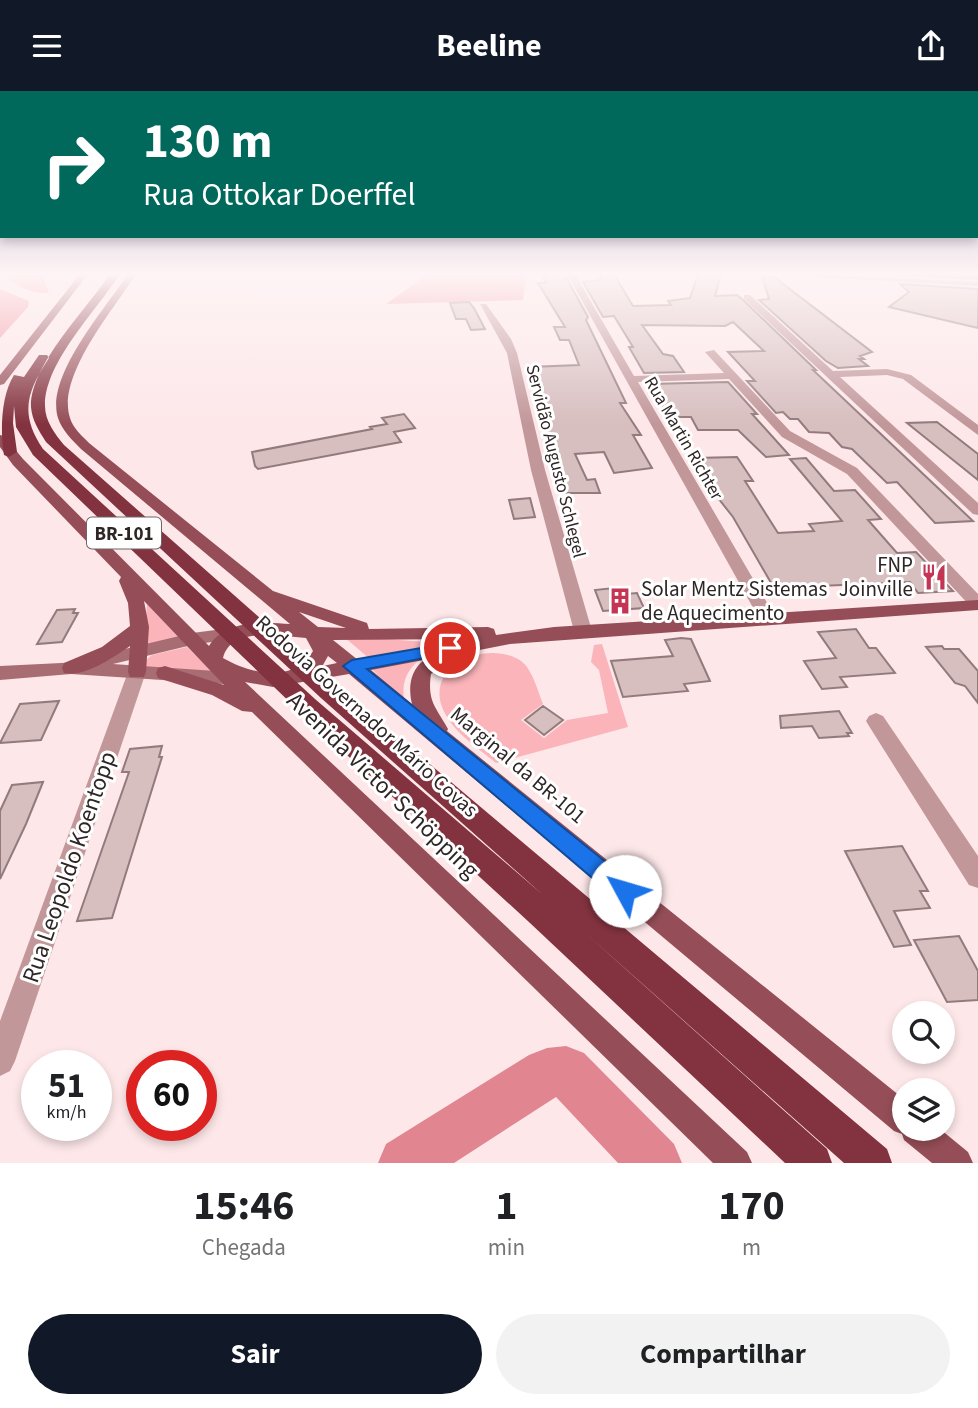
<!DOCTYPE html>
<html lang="pt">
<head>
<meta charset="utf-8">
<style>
	:root { --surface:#fff; --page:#f2f2f2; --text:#202124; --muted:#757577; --accent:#111827 }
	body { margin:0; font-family:"Source Sans 3",sans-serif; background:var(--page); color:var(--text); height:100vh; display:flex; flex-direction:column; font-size:26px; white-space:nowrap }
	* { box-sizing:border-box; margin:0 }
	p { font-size:23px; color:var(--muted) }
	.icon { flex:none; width:38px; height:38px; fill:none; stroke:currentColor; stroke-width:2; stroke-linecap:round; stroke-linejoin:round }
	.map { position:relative; height:1072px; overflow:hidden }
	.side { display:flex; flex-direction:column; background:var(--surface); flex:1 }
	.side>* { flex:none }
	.top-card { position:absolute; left:0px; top:0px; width:978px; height:147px; box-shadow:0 4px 10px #0003; background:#00695c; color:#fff; overflow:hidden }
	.controls { position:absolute; left:892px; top:910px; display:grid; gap:14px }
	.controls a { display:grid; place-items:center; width:63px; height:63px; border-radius:50%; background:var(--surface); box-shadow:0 4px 10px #0003; font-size:35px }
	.speed { position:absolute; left:21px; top:959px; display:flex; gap:14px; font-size:35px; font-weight:700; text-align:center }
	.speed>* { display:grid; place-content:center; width:91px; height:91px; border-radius:50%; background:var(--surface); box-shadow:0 4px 10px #0003; line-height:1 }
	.speed small { font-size:18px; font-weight:400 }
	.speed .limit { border:10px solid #d22; background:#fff; color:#111 }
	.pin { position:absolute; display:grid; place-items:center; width:60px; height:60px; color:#fff; margin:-30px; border:4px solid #fff; border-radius:50%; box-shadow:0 2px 7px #0007 }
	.me { position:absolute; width:77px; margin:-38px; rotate:309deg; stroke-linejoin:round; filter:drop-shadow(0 0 5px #0008) }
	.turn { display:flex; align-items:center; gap:24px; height:147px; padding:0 28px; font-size:32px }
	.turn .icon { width:91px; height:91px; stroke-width:2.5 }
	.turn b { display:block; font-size:49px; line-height:60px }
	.eta { display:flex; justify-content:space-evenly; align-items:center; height:119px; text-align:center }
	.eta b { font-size:42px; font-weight:700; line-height:49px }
	.action { display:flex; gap:14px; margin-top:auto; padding:14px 28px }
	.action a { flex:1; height:80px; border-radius:42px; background:var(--accent); color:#fff; font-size:28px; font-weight:700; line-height:80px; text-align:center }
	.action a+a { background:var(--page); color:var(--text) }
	header { display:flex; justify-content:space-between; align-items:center; height:91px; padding:0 28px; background:var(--accent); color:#fff; font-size:32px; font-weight:700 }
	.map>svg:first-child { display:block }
</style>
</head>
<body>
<header><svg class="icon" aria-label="menu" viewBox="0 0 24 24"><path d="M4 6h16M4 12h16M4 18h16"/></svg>Beeline<svg class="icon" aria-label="share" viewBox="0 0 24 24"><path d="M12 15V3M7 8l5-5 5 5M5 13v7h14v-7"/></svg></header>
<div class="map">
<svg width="978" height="1072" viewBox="0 0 978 1072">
	<rect width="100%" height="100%" fill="#fde7e9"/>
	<path fill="#fab4ba" d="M147,513L181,549L144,557Z
		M343,545L441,552L370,568Z
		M602,553L628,636L496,672C477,656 449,639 441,613C429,571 490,549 521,570C532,578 538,600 543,613L521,629L544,647L567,629L608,622L599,579L591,571L594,554Z
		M187,556L213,581L146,579V569L152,564Z
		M424,565C407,578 400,591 405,612L370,576Z"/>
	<path fill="#f2969f" d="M1,183H42L49,202C29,203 16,194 1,183Z
		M428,183H526L523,209L386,213Z
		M0,198L29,210L28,216L0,247Z"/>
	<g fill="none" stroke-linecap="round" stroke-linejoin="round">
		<path fill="#e18690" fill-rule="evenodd" d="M566,955L584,962L674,1053L682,1072H618L556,1006L454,1072H378L386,1053L529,964L547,957Z"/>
	</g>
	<path fill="#d7bebf" stroke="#937b7d" stroke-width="2" d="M548,183H564L588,226L586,229L626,312H620L641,344H633L652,377L614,382L604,361L575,363L587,389L595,388L600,402H566L544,337L550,336L530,276L579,274L569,249H560L554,236H565L538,192H546L543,185H549Z
		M721,183L715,205L737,204L741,207L816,279H813L973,430L935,432L897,391L887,392L852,358L842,356L829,342L809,341L798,328H790L783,321L776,322L747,290H755L728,261L764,260L733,231L725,235L642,234L663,263L673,265L684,281L644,282L629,256H633L614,225L603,226L583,191L601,189L600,185H615L633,215L671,214L668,210L690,207L698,184Z
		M892,183H941L978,186V188Z
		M762,185L774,186L872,261L860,265L864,268H859L868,275L838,277L826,270L759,209L769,208Z
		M900,193L978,198V237L889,216L909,201Z
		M469,211L474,217L485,238L471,239L466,228H456L450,212Z
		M728,291L757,323H752L789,364L766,366L738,339H698L691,326H677L673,317H664L651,293Z
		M404,323L415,337L394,341L401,351L258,378L255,375L252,361L372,338L370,336L387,333L382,327Z
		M937,331L978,363V389L907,332Z
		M737,366L753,390H745L778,442L814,440L809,433L842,430L790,368L806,367L834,400L855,399L881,428L868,429L897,462L916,461L953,500L918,502L910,491L774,497L733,426L707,393L710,392L695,367Z
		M530,407L535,426L514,428L509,409Z
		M623,496L626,503L637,502L644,517L603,520L595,499Z
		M75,518L73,522H78L62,551L37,553L57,519Z
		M856,538L869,557H876L895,582L840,586L847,596L822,598L804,570L836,567L818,541Z
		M681,547L691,548L710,590L684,593L688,600L623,606L611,570L673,565L665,549Z
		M942,555L944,558H959L978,580V612L965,595L955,592L926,556Z
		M59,610L41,649L0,652L20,613Z
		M543,615L563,629L544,644L525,629Z
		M839,620L852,642H847L849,645L819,647L812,635L781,637L780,625Z
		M162,655L159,666H162L112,827L77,830L129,681H122L130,658Z
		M43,691L26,733L0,788V720L12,694Z
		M902,755L928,800H920L930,817L894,820L911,854L894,856L845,760Z
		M959,845L978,880V909L947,911L914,849Z"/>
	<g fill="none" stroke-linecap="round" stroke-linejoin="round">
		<path fill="#c1979a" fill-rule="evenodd" d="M567,183H575L634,285L724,282L705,261L714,259L790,340L857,377L978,503V518L972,517L847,383L782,346L729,288L638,291L776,527L773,531H761Z
			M797,183L978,191V195L801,185Z
			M744,204H750L833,280L887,278L911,284L978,334V344L903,288L887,284L840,286L978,412V424L973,423L744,208Z
			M480,213H486L511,248L517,262L545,379L592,540L589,544L583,546L574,540L531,379L507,262Z
			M137,574L144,576L146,581L15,970L10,980L0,985V930L128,581L130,576Z
			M876,622L883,625L978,765V797L969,794L869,635L866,630L869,625Z"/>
		<path fill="#a86d73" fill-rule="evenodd" d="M239,536L248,542L245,546L192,554L113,573L245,582L247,587L245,592L238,594L71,583L0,589V575L82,571L91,566L192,542Z"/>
		<path fill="#954e57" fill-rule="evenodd" d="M80,183H88L4,293L0,294V284Z
			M128,183H136C115,217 56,285 70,327C73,337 82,345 89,352L273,500L367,532L369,538L488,536L494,538L496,544L554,536L978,509V519L510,553L459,563L431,583C427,611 436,616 448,638L447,640L905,1009V1038H940L968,1061L973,1072H932L904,1049L902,1043L894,1040L349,583L273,596L245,591L747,1061L752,1072H713L252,621L242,620L212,604L158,587L156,582L158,577L165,575L224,594L144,510L149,536L146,581L144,586H130L128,581L130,555C114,566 84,587 64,582L62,577L64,572L102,556L130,535L128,512L119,490L121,486L13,374L0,356V344L4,345L23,368L209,555C225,529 263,531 290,533L81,358C72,349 62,339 58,327C45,285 106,217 128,183ZM299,521L346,537L318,536ZM274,544L306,547L313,560C293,593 251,583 223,567C229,544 254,544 274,544ZM471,548L358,569L333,549ZM328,565L337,572L323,575V574ZM424,569C410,580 408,596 412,613L371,579Z"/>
		<path fill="#83333f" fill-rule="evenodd" d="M110,183H120C97,219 44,272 45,315C45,330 55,343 64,354L337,595L887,1058L892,1072H844L583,840L827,1058L832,1072H785L530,832L299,620L33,364L16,336L14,315L13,332L17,361L9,366L4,364C0,341 1,304 14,284L24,286L39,264H47L49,267C27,300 19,323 43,358L315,608L542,803L321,607L46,351C39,340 32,329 31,316C30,274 87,218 110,183Z"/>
	</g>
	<linearGradient id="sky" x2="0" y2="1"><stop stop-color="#a5a2c5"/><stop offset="0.55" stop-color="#fef4f5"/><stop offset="1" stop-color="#fef4f5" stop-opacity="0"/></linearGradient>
	<rect width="978" height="333" fill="url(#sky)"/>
	<path fill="#1a73e8" stroke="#114b97" stroke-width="2" d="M450,552L456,553L459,557L456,561L367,578L633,793L636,800L633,808L625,811L617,808L343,575L352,569Z"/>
	<defs>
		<g id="restaurant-bare" transform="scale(2.1)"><path d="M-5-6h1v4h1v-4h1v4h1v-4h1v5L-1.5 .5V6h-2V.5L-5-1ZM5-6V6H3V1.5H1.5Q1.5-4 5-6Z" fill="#c53553" stroke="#fff" stroke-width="2.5" paint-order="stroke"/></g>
		<g id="building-bare" transform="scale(2.1)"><path d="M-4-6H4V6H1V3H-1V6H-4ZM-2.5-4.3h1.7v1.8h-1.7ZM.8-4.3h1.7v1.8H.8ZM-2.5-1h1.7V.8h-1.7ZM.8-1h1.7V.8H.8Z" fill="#c53553" stroke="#fff" stroke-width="2.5" paint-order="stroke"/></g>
	</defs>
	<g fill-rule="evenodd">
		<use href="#restaurant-bare" x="934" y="486"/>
		<use href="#building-bare" x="620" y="510"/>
	</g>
	<g text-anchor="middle" stroke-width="6" stroke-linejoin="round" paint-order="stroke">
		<g font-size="18" fill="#2e2525" stroke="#fff">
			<text transform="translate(684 347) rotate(60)" y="6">Rua Martin Richter</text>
			<text transform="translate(556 370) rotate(76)" y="6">Servidão Augusto Schlegel</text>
		</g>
		<rect fill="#fff" stroke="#6d6666" stroke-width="2" x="87" y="426.5" width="74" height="31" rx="5"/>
		<g font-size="19" font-weight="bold" fill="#2e2525">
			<text x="124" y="449">BR-101</text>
		</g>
		<g font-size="21" fill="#2e2525" stroke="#fff" text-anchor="end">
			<text x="913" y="481">FNP<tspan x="913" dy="24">Joinville</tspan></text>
			<text x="641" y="505" text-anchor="start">Solar Mentz Sistemas<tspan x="641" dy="24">de Aquecimento</tspan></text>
		</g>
		<g font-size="21" fill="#2e2525" stroke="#fff">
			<text transform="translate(367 625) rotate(42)" y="7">Rodovia Governador Mário Covas</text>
			<text transform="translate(518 674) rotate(40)" y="7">Marginal da BR-101</text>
		</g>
		<g font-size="24" fill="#2e2525" stroke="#fff">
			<text transform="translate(383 694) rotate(44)" y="8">Avenida Victor Schöpping</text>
			<text transform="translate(69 776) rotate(-71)" y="8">Rua Leopoldo Koentopp</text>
		</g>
	</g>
</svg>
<div class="controls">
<a><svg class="icon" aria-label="search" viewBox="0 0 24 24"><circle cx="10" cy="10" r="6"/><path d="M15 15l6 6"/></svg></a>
<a><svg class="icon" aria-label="layers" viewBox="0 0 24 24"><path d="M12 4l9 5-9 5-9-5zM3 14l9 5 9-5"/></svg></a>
</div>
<div class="speed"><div>51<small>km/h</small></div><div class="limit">60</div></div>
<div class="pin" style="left:450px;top:557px;background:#d93025"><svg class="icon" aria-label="arrive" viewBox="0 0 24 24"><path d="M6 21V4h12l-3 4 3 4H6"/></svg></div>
<svg class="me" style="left:625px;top:800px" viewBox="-20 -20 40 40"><circle r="19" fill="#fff"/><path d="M0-13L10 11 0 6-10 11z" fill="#1a73e8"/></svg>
<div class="top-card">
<div class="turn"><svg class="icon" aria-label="right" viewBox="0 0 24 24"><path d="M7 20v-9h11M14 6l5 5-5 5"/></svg><div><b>130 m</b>Rua Ottokar Doerffel</div></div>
</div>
</div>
<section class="side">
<div class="eta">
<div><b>15:46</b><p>Chegada</p></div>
<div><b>1</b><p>min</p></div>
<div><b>170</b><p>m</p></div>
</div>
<div class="action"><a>Sair</a><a>Compartilhar</a></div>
</section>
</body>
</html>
